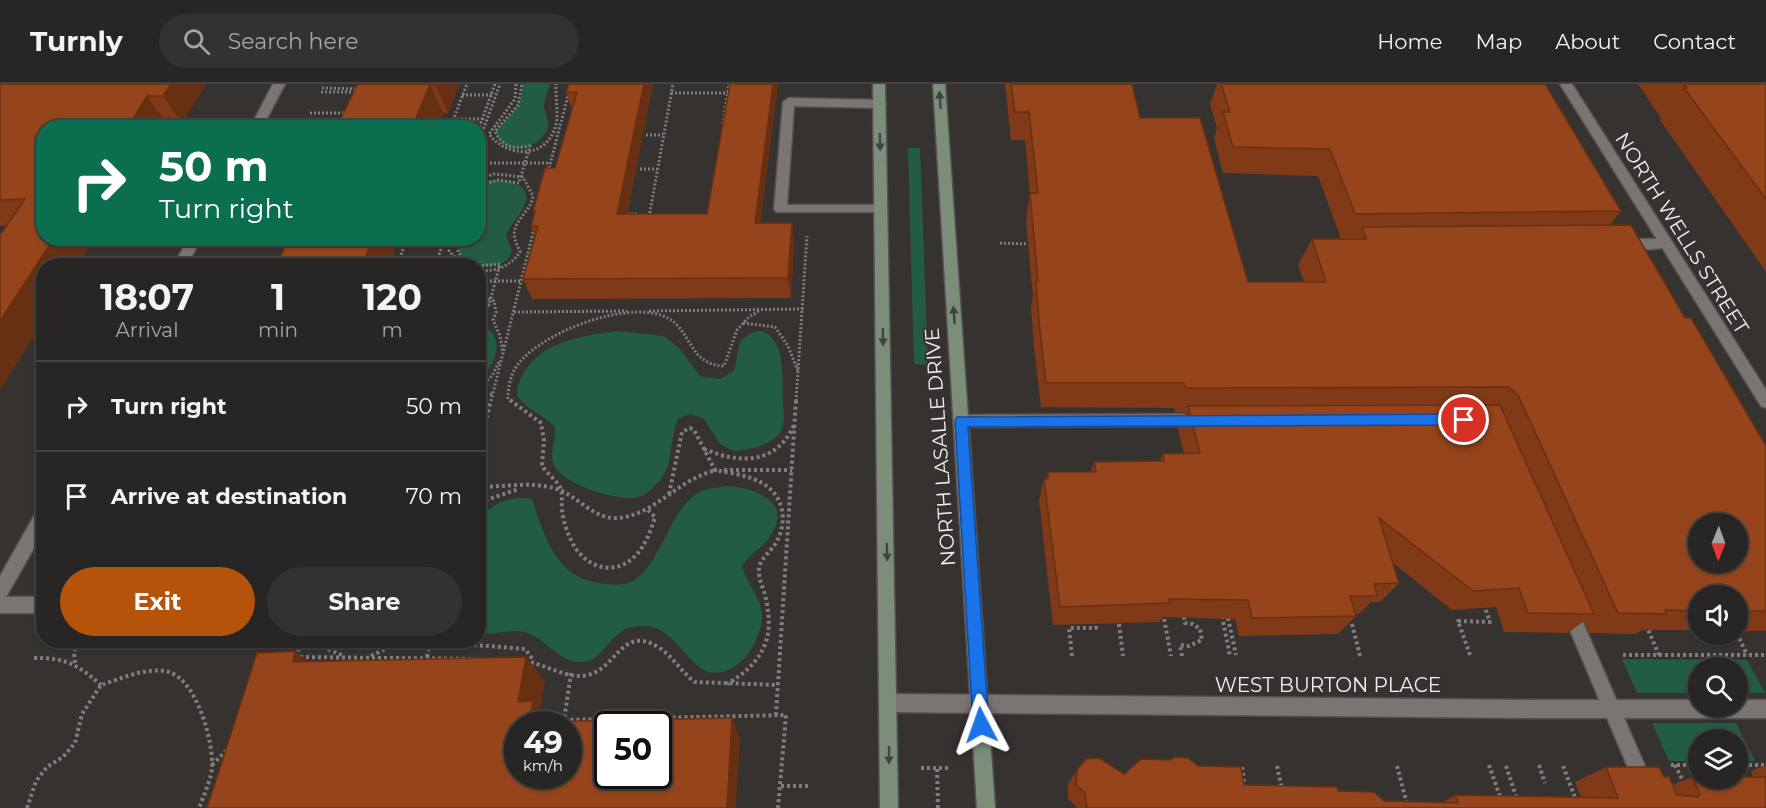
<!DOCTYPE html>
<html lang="en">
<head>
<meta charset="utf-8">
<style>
	:root { --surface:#282624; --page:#343231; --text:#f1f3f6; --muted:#a5a5a6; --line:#444341; --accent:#b45309 }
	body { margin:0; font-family:Montserrat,sans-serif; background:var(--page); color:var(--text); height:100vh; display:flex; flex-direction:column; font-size:22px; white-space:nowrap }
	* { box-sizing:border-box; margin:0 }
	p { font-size:20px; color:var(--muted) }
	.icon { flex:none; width:33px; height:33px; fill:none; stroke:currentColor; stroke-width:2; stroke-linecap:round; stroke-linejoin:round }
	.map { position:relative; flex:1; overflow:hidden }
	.drawer { position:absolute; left:36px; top:174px; width:450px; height:390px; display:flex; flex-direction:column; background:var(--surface); border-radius:24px; box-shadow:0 2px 4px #0004,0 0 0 2px var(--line) }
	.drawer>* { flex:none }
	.guide { position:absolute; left:36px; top:36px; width:450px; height:126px; border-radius:24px; box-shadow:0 2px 4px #0004,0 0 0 2px var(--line); background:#0b6e4f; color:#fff; overflow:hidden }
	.needle { width:39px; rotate:181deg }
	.controls { position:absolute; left:1688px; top:429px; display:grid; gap:12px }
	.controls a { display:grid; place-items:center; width:60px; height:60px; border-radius:50%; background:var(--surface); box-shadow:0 2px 4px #0004,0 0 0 2px var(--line); font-size:30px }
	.speed { position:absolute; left:504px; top:627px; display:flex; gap:12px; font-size:30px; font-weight:700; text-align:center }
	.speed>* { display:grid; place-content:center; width:78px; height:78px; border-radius:50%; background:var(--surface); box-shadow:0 2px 4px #0004,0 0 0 2px var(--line); line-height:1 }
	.speed small { font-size:15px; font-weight:400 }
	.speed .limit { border:3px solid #111; border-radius:9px; background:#fff; color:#111 }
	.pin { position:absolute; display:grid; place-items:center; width:51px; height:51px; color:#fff; margin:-26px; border:3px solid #fff; border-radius:50%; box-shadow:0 2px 6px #0007 }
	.me { position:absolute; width:66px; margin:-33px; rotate:356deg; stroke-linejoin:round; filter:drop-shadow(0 0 4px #0008) }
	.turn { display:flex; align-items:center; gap:21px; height:126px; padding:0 24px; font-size:27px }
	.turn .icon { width:78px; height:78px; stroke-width:2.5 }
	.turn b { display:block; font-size:42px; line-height:51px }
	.eta { display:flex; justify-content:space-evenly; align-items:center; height:102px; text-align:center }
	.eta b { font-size:36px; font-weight:700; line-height:42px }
	.button { display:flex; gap:12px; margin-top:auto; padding:12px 24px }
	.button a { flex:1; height:69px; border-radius:36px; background:var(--accent); color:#fff; font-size:24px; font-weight:700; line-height:69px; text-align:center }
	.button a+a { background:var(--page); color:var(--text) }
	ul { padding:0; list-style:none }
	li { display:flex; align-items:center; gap:18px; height:90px; padding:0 24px; border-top:2px solid var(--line) }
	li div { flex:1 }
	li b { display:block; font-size:22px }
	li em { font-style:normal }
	header { display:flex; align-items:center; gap:36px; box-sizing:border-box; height:84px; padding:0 30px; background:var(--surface); border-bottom:2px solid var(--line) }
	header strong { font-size:28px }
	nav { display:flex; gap:33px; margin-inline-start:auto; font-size:21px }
	.search { width:420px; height:54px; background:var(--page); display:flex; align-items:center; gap:15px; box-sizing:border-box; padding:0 21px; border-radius:33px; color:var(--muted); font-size:22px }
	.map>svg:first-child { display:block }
</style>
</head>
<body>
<header>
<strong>Turnly</strong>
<div class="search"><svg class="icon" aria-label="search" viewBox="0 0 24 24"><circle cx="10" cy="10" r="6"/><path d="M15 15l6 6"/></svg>Search here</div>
<nav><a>Home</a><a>Map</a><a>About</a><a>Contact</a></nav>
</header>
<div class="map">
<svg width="1766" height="724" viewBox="0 0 1766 724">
	<rect width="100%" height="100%" fill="#363230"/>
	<path fill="#225d43" d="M522,0H550C548,7 544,16 544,23C545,31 551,38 547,46C536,68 502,72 495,47C508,32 524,22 522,0Z
		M908,64H920L928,281L914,280Z
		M490,96C509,96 537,100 522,126C517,135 510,142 506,151C507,156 513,164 511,169C502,194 451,182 459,155L478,154L479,135L483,127L479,114V102Z
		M479,215L489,221C488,228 485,235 486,241C487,246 492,248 494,252C502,267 490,286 479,295Z
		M617,247L664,252L679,264L700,292L720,295L734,287L740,257C746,253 753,246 760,247C787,252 782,299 783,317C783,327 786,339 780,349C770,362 749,366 734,367L720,360L704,335L690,330L678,335C670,353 673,376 663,392C658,399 648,410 639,413C619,418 565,401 555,383C548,371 556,356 555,343C546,333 525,324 519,314C515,308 518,302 520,297C535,258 581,252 617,247Z
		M727,402C757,404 796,419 768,455C760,465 749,471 742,482C750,511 772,520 757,553C754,560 751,567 746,573C694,622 687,543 645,542C609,540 607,575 584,578C561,581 547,556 528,549C512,543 495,553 479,548V438C489,419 511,411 532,415C543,448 555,491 594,498C606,500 620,503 631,498C661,482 667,431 696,410C705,404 717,404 727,402Z
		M332,557H390C369,570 354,569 332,557Z
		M1622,575L1747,576L1765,609H1737V584H1698V609H1637Z
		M1652,639H1736L1755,677H1737V656H1698V677H1669Z"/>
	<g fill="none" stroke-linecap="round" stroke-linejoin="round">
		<g stroke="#55514f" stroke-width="3">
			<path id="service" d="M789,14L880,16L886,20L880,24L794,22L787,121H881L887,125L885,128H776L774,125L783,18Z
				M1621,155H1666L1672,160C1666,167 1621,167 1615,160Z
				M1201,330L1206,332L1208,336L1206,340L1201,342L961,343L956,341L954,337L956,333L961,331Z
				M0,513H44V529H0Z
				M1569,517L1575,520L1663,724H1645L1561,525L1563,520Z"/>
		</g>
		<g stroke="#55514f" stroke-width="3">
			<path id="pedestrian" d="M1529,616H1698V622H1737V616H1766V634H1529L1523,631L1520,625L1523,619Z"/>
		</g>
		<g stroke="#55514f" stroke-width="3">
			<path id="minor" d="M889,610L1529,616L1535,619L1538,625L1535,631L1529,634L889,628L883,625L880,619L883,613Z"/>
		</g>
		<g stroke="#55514f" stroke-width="3">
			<path id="tertiary" d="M273,0H285L262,44H250Z
				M1560,0H1572L1766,306V324L1761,322Z
				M188,154H201L187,182H174Z
				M44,423V446L6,513L0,516V492L38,425Z"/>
		</g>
		<g stroke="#55514f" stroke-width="3">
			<path id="secondary" d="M873,0H885L898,724H880Z
				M933,0H945L995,724H977Z"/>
		</g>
		<path stroke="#817d7c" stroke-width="3" stroke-dasharray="2 2" stroke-linecap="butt" d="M516,0L515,15L489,50C505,72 542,76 554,47C560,33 555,14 556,0
			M322,4L360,5
			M321,8H359
			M671,9H733
			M462,11H492
			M310,29H349
			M453,35H482
			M723,40L729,0
			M450,44L467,0
			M478,47L495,0
			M646,51H663
			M478,60L500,0
			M478,79H551
			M640,85H657
			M548,88L571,0
			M478,95L494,90L523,93L533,112C532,127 510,138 515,155C516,159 518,163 520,168C510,183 496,187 478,187
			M478,102L498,96L519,99L530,62C514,66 502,63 495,47L518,21L522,0
			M478,114L483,127L478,135
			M623,130H639
			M649,133L673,0
			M452,154L449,167L463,182
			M459,154L458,168L462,173L478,182
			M1000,159L1028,160
			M397,182L407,154
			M435,182L445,154
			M478,182L500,180L489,221L478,215
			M478,197H522
			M478,209L494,217L496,228L493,236L500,252L503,268
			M649,227L803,225
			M514,228L627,227
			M743,239L775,243L788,262L798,287
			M478,304L492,292L499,278
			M478,311L493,310
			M491,317L534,145
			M512,317L508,314C508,302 511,289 519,279C544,248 624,217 663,232C692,242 687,281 724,282L737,246L748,234L760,226
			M796,317L807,152"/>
		<path stroke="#817d7c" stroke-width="4" stroke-dasharray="3 3" stroke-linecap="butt" d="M510,316L541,339L544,357L542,381C546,390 558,396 561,406C563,412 561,418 562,425C563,435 566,446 571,456C583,483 615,495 637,470C646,460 651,446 655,433L648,426
			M478,318L485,327L478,349
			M704,365C740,380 776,381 794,341
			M478,369L491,316
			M724,386H792
			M478,403C503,403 532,397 557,405C578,412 594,436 618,434C655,431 679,394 717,386
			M669,410L682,348L690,344L694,346L715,386C741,391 775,394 782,426C784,436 782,448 777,457C772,467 761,473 759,484C758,495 764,505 766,515C775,556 762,579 727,600
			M478,426L486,416L519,405
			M1163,529L1171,572
			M1222,532L1230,572
			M1228,534L1236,571
			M1119,540L1123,572
			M1352,540L1360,572
			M1646,541L1659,571
			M1737,549L1747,571
			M316,556L315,560L342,571
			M470,556L475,561L525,565L534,577
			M1470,571L1458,537L1490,538L1484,521
			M1623,571H1766
			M371,572L404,556
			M1072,572L1069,544H1096V540
			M1182,572L1180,561L1189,562L1202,556L1200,545L1193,540L1185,539L1184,532
			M296,573L302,556
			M300,573L478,575
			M427,573L431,556
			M34,574C66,574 77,580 101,601
			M525,577C545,580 568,596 588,591C617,584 622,541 658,563C673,572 681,588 695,598L778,601
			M75,579L74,569L78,556
			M571,589L564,636L786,631L778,724
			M776,631L796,316
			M212,681L229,664
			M1489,681L1504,724
			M1539,681L1545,699
			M1671,681H1698
			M1675,681L1684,699
			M1737,681H1766
			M1277,682L1282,705
			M1397,682L1408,724
			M1506,682L1520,724
			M1563,682L1579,724
			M1242,683L1245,706
			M921,684H950
			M937,685L938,724
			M1737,685L1742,695
			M781,702H809
			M27,724L36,697L47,683L63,673L75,659L82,630L101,601C120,595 148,582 169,588C197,597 214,658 212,685C210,698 204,711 199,724"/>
		<use href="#service" fill="#7a7573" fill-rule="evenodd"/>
		<use href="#pedestrian" fill="#7a7573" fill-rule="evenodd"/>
		<use href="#minor" fill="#7a7573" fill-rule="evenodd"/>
		<use href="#tertiary" fill="#7a7573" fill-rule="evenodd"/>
		<use href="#secondary" fill="#7c8d7a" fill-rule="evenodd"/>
	</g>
	<path fill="#803a17" d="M0,0H206L182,39H166L163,44H44V154H94L77,182L6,142H0Z
		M358,0H459L448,29H443L437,44H336Z
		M653,0L627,130H707L730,0H778L760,139H792L794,160L791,214L532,215L523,195L535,153L531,142L534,130L533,127L555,84L572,26L566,8Z
		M1005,0H1132L1140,34L1248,198H1304L1298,181L1312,155H1341L1318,92L1223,89L1214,55L1217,44L1210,20L1217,0H1545L1621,127L1610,141L1685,234L1766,362V547H1737V512H1698V546H1642L1636,550L1589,549L1584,537L1568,549L1504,548L1496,523L1452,526L1393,479L1399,499L1380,518H1371L1359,530H1355L1356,532L1338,550L1239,552L1235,535L1162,533L1160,538L1053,541L1039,416L1044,395H1046L1048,388H1091L1094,378L1160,377L1163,370H1184L1178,345L1186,328H1175L1174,324L1041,323L1034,264L1031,223L1033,213L1026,136L1030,109L1025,56H1011Z
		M1638,0H1766V188L1660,36L1661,34Z
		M1766,681V724H1077V723L1068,715V700L1077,686L1124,690L1198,682L1244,701L1338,707L1384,717L1443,718L1455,711L1581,714L1575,698L1606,683L1664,693L1672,701L1692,693H1753L1751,687Z"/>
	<path fill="#683013" d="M171,0H206L182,39L163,12Z
		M430,0L443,29L437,44H412Z
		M435,0H459L448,29Z
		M644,0H653L623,151L617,130Z
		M773,0H778L758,159L755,139Z
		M147,12L166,39L163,44H127Z
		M792,139L794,160L791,214L788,194Z
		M54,154H94L77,182H44V236L0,306V237Z
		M373,154H400L389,182H362Z
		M295,567L325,590L293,578Z
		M526,573L545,597L540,625L552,639L531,640L518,618Z
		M732,634L740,654L736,724H727Z"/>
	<path fill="#95441b" stroke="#683013" stroke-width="1.5" fill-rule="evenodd" d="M0,0H171L163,12H147L127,44H44V154H54L0,237V151L25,115L0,116Z
		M358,0H435H430L412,44H336Z
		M569,0H644L617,130H707L730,0H773L755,139H792L788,194L523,195L538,142H531L535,127H533L545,84H555L577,8H566Z
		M1011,0H1132L1140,34H1200L1248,198H1326L1312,155H1366L1362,143L1631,141L1685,234H1691L1766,362V527H1737V512H1698V527L1665,526L1666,530L1618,529L1518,311L1509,303L1185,304L1184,299H1046L1039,238L1036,197H1038L1030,109H1038L1029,28H1015ZM1698,440H1737V478H1698Z
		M1221,0H1545L1621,127L1355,130L1330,65L1233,63L1223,28H1230Z
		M1684,0H1766V115L1684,4H1687Z
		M289,154H373L362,182H276Z
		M1500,321L1594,530L1528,529L1519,504L1473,507L1379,434L1399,499L1374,500L1377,512H1350L1356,532L1252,534L1248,516L1169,515L1170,519L1060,523L1044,395H1048V388H1096L1094,378L1164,377L1163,370L1200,369L1188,322Z
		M295,567L293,578L526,573L518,618L533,617L529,638L732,634L727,724H207L257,569ZM518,640H568V692H518ZM608,640H658V692H608Z
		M1174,673L1188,674L1198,682L1241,683L1244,701L1337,703L1338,707L1374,708L1384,717L1458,719L1455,711L1618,714L1606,683H1659L1664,693H1669L1677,711L1698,713L1700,709L1692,693H1698V694H1737V693H1766V724H1087L1085,709L1076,701L1077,686L1086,675L1099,674L1124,690L1141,675L1171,676Z"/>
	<defs><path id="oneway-solid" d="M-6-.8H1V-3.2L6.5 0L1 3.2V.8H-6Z" transform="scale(1.5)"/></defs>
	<g fill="#44443f">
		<use href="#oneway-solid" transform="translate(940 16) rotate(-94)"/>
		<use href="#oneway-solid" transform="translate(880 58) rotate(89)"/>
		<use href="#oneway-solid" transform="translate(954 231) rotate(-94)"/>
		<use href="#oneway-solid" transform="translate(883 253) rotate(89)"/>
		<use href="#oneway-solid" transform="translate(887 468) rotate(89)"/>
		<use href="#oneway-solid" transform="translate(889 671) rotate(90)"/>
	</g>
	<path fill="#1a73e8" stroke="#114b97" stroke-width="1.5" d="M1464,330L1471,336L1464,341L968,343L989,641L987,647L981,649L976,647L973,641L955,337L957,333Z"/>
	<g text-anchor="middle" stroke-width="4.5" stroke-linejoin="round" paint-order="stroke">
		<g font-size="20" fill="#f0edec" stroke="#363230">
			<text transform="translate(1682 149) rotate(58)" y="7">NORTH WELLS STREET</text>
			<text transform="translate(940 363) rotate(-94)" y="7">NORTH LASALLE DRIVE</text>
			<text x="1328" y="608">WEST BURTON PLACE</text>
		</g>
	</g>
</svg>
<div class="controls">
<a><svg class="needle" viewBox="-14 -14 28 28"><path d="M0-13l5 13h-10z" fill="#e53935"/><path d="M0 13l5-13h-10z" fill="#a5a5a6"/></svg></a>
<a><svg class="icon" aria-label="sound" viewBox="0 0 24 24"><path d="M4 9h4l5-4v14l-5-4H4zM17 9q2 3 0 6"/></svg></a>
<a><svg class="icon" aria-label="search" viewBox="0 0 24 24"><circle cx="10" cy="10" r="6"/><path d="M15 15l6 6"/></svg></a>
<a><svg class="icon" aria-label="layers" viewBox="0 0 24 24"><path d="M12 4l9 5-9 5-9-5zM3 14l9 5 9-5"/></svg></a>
</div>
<div class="speed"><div>49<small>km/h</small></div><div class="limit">50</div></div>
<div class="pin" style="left:1464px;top:336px;background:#d93025"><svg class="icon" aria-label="arrive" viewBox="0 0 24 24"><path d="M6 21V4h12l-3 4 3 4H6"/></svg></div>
<svg class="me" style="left:981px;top:641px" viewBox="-20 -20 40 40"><path d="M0-17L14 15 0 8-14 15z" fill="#1a73e8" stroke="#fff" stroke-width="4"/></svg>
<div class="guide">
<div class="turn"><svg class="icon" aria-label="right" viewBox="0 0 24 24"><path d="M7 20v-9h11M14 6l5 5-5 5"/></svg><div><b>50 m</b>Turn right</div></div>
</div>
<section class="drawer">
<div class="eta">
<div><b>18:07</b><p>Arrival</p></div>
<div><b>1</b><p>min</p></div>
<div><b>120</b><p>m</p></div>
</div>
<ul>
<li><svg class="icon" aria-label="right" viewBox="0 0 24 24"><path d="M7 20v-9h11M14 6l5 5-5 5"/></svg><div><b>Turn right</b></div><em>50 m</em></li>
<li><svg class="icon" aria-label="arrive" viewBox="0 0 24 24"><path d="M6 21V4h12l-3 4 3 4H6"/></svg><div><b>Arrive at destination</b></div><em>70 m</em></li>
</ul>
<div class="button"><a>Exit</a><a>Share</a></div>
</section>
</div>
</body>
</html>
